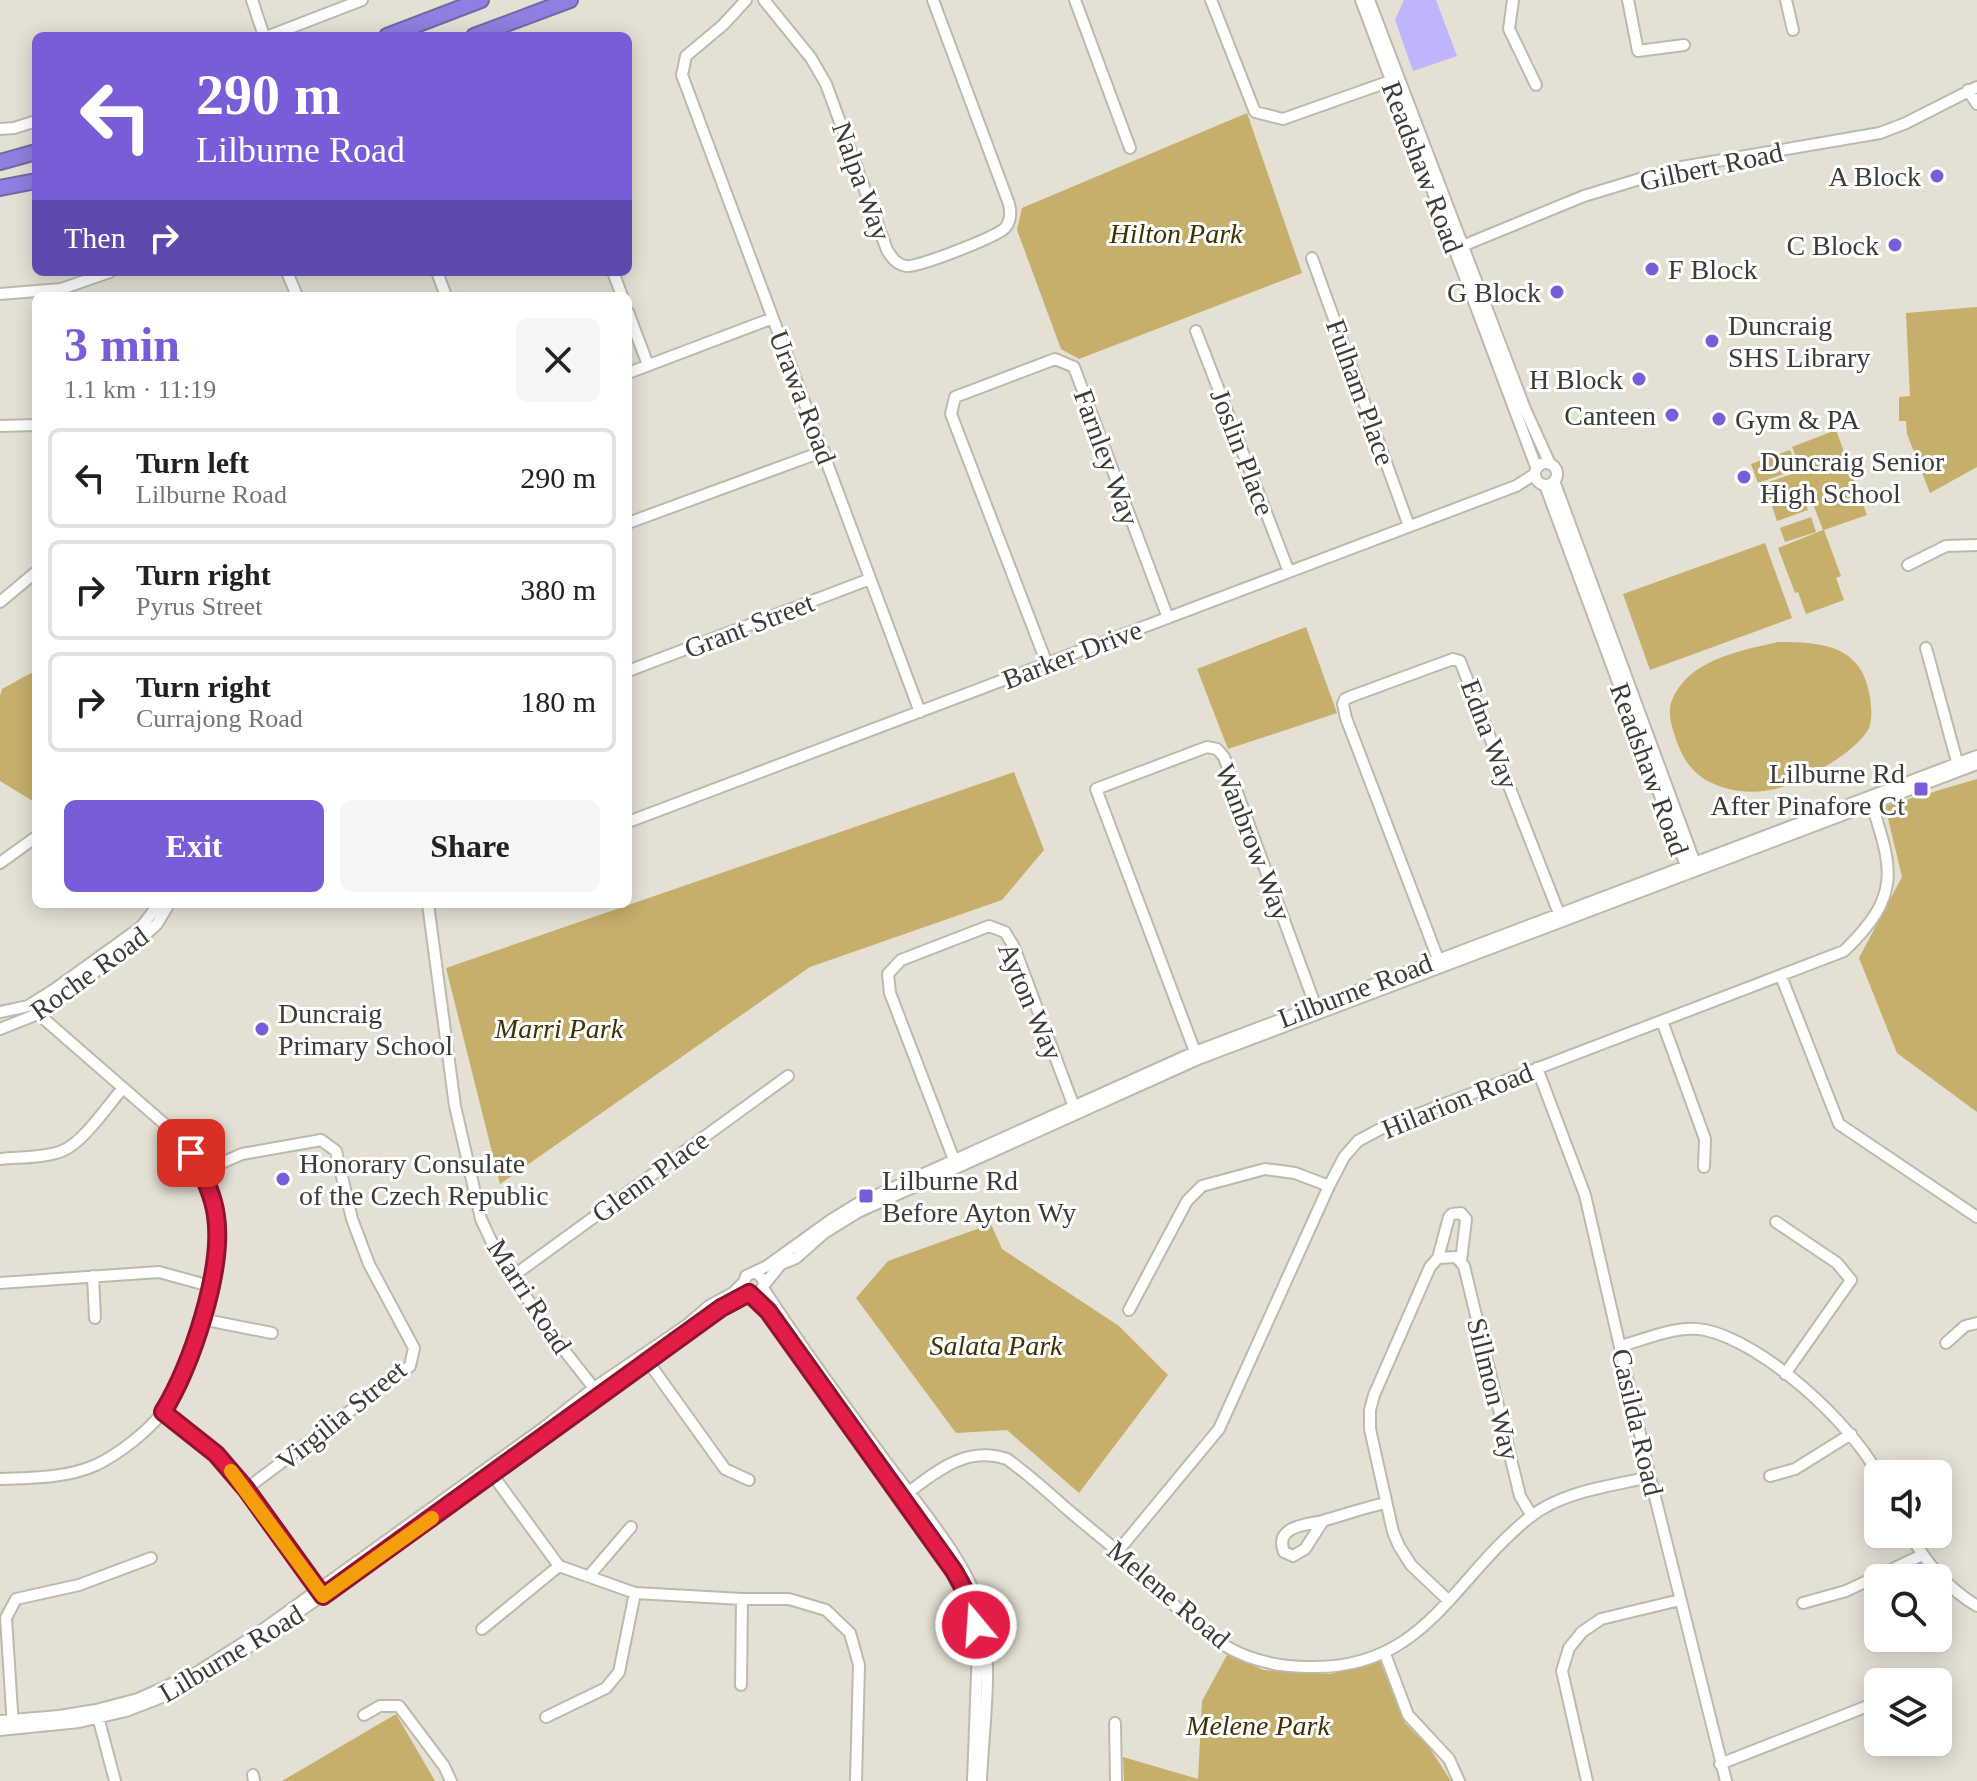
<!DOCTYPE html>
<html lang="en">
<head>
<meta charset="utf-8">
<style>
	:root { --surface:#fff; --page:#f6f6f6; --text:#202124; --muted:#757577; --line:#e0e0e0; --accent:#795cd7 }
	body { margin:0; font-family:Georgia,serif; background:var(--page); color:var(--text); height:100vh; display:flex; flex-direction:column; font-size:30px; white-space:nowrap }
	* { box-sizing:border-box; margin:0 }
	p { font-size:26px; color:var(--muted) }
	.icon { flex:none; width:44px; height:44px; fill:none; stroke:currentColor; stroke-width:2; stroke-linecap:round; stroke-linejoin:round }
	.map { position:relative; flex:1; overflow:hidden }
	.sheet { position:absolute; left:32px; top:292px; width:600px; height:616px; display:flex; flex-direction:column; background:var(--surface); border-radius:12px; box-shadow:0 4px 20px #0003 }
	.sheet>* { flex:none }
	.top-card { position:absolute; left:32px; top:32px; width:600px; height:244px; border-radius:12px; box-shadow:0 4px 20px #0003; background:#795cd7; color:#fff; overflow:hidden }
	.controls { position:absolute; left:1864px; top:1460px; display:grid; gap:16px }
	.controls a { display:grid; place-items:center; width:88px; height:88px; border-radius:12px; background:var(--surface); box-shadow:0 4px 20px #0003; font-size:40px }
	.pin { position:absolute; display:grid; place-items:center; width:68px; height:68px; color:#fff; margin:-34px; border-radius:16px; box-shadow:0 4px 12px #0006 }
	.me { position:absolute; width:88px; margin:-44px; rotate:342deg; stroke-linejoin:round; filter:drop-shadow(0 0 6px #0008) }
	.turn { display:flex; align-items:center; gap:28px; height:168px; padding:0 32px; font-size:36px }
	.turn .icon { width:104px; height:104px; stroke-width:2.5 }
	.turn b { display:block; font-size:56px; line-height:68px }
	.then { display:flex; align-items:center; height:76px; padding:0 32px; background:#0003; gap:16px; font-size:30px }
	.round { display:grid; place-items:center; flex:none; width:84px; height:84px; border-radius:12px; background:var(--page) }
	.headline { display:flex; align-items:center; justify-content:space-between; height:136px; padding:0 32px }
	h1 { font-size:48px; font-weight:800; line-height:60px; color:var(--accent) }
	.action { display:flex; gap:16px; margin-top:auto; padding:16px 32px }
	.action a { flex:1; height:92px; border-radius:12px; background:var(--accent); color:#fff; font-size:32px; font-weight:800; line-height:92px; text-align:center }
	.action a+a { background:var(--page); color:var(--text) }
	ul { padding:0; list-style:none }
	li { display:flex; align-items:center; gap:24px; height:100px; margin:0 16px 12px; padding:0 16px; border:4px solid var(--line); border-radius:12px }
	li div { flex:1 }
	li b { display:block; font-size:30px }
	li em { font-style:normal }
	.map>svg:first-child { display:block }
</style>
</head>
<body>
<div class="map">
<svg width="1977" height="1781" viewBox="0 0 1977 1781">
	<rect width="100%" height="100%" fill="#e4e0d4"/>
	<path fill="#c5af6b" d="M1247,113L1302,273L1079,359L1061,349L1017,230L1022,208Z
		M1977,307V467L1930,493L1907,434L1906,421H1899V397L1910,396L1906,313Z
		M1836,430L1867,515L1824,530L1841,576L1836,578L1844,600L1806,614L1798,592L1795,593L1778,548L1823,530L1802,475L1807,491L1767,505L1760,485L1801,471L1792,447Z
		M1790,450L1798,469L1758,483L1751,464Z
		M1803,495L1808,510L1777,521L1772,506Z
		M1811,517L1816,532L1785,542L1780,528Z
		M1765,543L1792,618L1650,670L1623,594Z
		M1306,627L1337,713L1228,749L1197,669Z
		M1778,642C1818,642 1860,644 1869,692C1871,702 1873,718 1869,728C1858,751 1803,782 1779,788C1761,793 1743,793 1725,788C1701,781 1687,768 1678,745C1674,733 1667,716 1671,703C1686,660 1739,651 1778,642Z
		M31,673L36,675V803L0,781V696L2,689Z
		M1014,772L1044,850L1002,900L810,967L500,1184L446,968Z
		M1977,779V1112L1897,1053L1859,958L1902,877L1885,806Z
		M991,1224L1002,1249L1119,1326L1168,1375L1079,1493L1007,1430L956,1433L856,1298L888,1261Z
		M1227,1655L1264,1670L1330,1674L1380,1661L1405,1723L1429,1747L1451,1781H1124L1123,1757L1198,1779L1202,1701Z
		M396,1714L435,1781H282Z"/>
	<path fill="#bfb5ff" d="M1404,0H1436L1457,56L1413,71L1395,20Z"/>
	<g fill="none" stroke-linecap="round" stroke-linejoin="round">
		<g stroke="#bdb9ad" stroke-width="14">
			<path id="minor" d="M252,0L264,36
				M746,0L723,25L686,56L682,75L920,712
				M764,0L811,58L826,84L887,250C892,258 896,264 906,266C917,268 996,237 1005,228C1011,221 1011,212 1009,204L933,0
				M1075,0L1130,148
				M1211,0L1255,112L1283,119L1396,79
				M1361,0L1535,464L1539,466
				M1369,0L1525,409L1550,464
				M1513,0L1509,29L1536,85
				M1628,0L1638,51L1684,45
				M1786,0L1793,30
				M269,36L362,0
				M1968,90L1977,104
				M0,129L14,128L36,121
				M1455,249L1584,196L1676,168L1880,133L1906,123L1977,87
				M1312,258L1409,526
				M287,272L297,296
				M437,272L446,296
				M613,272L622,296
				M0,294L61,289L110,272
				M628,312L648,365
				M1196,331L1289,572
				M628,373L773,318
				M0,426L36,425
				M1535 474a11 11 0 1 1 22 0a11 11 0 1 1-22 0Z
				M1554,481L1696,866
				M1545,485L1688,871
				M628,523L824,451
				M1908,565L1946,546L1977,545
				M0,602L36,572
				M1926,648L1959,769
				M1047,664L951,414L955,397L1055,359L1074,367L1168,618
				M628,671L870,579
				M628,822L1516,486L1535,474
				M0,863L36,837
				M428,904L455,1106L481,1219L500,1260L560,1345L597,1392
				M1440,964L1346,718L1343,704L1345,699L1355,695L1453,659L1460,661L1560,916
				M1781,976L1839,1124L1977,1217
				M0,1012L28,1006L55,989L141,927L159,904
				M1662,1021L1705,1139L1704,1167
				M0,1029L40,1013L146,934L157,924L169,904
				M1197,1057L1096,789L1207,747L1217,749L1224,757L1317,1010
				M1537,1068L1585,1195L1650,1477L1726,1781
				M0,1159C20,1157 44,1158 62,1151C83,1143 108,1105 123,1088
				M956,1165L890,993L888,974L901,960L989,926L1005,932L1014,947L1076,1112
				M203,1171L242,1154L321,1140L336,1151L352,1219L369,1264L414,1348L410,1366L246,1489
				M1776,1222L1837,1263L1851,1280L1785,1374
				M1438,1258L1449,1217L1452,1214L1461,1213L1466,1219L1461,1261
				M757,1273L763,1279L764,1285L759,1293L752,1294L743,1287L746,1276L767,1266L831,1220L857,1204L1195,1052L1977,756
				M93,1276L95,1318
				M513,1276L788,1076
				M0,1283L159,1272L210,1286
				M764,1285L781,1264L796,1258L824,1233L858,1212L1198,1059L1977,764
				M763,1288C802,1348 844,1405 886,1462C916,1503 973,1568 982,1617C993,1669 983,1728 981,1781
				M752,1294L768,1311L841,1416L902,1497L965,1591L974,1616L978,1647L973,1781
				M1129,1310L1187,1201L1202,1186L1265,1169L1295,1173L1329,1186
				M201,1319L272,1333
				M1946,1343L1965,1326L1977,1323
				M1621,1346C1646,1339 1679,1324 1705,1330C1763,1342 1850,1422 1878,1474
				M644,1356L725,1469L749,1480
				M163,1412L216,1454L246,1489L321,1593
				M489,1470L559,1566L635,1593L742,1599H789L826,1610L850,1633L859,1665L856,1781
				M1770,1476L1795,1469L1851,1434
				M0,1479C32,1478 67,1478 96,1465C119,1454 147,1432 163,1412C192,1374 224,1262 216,1215C211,1183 195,1159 176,1134L44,1019L33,1003
				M902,1497C935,1473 964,1445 1007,1459C1028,1474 1048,1492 1067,1509C1089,1528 1111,1545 1132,1564C1161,1592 1189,1622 1222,1644C1248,1660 1279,1667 1309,1667C1425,1670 1452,1579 1530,1517C1563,1491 1611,1486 1650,1477
				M1323,1521L1305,1549L1293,1556L1284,1552C1274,1526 1306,1525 1322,1521C1343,1515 1364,1508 1385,1503
				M1910,1534C1926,1563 1949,1589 1977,1606
				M1118,1551L1219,1429L1329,1186L1344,1157L1358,1141L1382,1128L1844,951C1902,895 1893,870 1870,799
				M589,1576L631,1527
				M1449,1601L1411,1565L1399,1546L1393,1532L1370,1429V1410L1374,1395L1430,1267L1438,1258L1456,1257L1464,1266L1520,1496L1532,1516
				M1803,1603L1846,1591L1922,1555
				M482,1629L559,1566
				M1385,1654L1408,1715L1449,1759L1459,1781
				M741,1685L742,1599
				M1938,1697H1941
				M97,1713L115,1781
				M364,1715L380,1706H399L444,1766L451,1781
				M546,1717L606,1688L619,1672L635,1593
				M0,1721L59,1716L96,1710L138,1699L196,1673L251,1638L546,1426L594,1388L687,1325L709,1306L733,1293L743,1283
				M1115,1723L1116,1781
				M13,1727L6,1618L16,1599L79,1585L151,1558
				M0,1730L79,1722L126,1711L180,1690L223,1665L376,1558L721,1308L749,1293
				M1720,1764L1878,1702
				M253,1775L254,1781
				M1587,1781L1562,1671L1569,1648L1582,1632L1601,1619L1680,1600"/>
		</g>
		<g stroke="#7367a4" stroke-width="18">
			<path id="highway" d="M387,36L481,0
				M474,36L570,0
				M0,162L36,152
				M0,188L36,181"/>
		</g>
		<use href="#minor" stroke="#fff" stroke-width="10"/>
		<use href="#highway" stroke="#907fe0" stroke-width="14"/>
	</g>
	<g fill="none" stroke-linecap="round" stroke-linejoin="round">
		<g stroke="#92132f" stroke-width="20">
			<path id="route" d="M191,1153C203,1173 213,1193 216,1216C224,1270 191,1366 163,1412L216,1454L246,1489L323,1596L721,1308L749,1293L768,1311L954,1571L965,1591L976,1625"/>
		</g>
		<use href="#route" stroke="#e11d48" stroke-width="14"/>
		<path stroke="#f59e0b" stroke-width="14" d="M231,1471L323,1596L432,1518"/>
	</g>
	<g fill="#795cd7" stroke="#fff" stroke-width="3">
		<circle cx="1937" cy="176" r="8"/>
		<circle cx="1895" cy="245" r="8"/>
		<circle cx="1652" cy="269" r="8"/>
		<circle cx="1557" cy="292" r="8"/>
		<circle cx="1712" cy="341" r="8"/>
		<circle cx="1639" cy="379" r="8"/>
		<circle cx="1672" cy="415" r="8"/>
		<circle cx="1719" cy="419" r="8"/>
		<circle cx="1744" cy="477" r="8"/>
		<rect x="1913" y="781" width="16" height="16" rx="4"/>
		<circle cx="262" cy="1029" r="8"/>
		<circle cx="283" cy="1179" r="8"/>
		<rect x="858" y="1188" width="16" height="16" rx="4"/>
	</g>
	<g text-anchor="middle" stroke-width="6" stroke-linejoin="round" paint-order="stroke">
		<g font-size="28" fill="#3c3b36" stroke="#fff">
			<text transform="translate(1711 166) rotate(-12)" y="10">Gilbert Road</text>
			<text transform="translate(1423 167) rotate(69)" y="10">Readshaw Road</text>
			<text transform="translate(862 181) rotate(70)" y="10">Nalpa Way</text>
			<text transform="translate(1361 392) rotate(70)" y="10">Fulham Place</text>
			<text transform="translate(803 397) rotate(69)" y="10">Urawa Road</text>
			<text transform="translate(1243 452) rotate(69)" y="10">Joslin Place</text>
			<text transform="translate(1107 457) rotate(70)" y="10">Farnley Way</text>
			<text transform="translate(749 625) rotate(-21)" y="10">Grant Street</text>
			<text transform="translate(1072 654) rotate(-21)" y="10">Barker Drive</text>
			<text transform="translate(1490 734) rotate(69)" y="10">Edna Way</text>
			<text transform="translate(1650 769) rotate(70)" y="10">Readshaw Road</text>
			<text transform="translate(1254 842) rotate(69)" y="10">Wanbrow Way</text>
			<text transform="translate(89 973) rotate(-36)" y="10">Roche Road</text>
			<text transform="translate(1355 990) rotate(-21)" y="10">Lilburne Road</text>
			<text transform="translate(1031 1001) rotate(67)" y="10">Ayton Way</text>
			<text transform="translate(1457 1100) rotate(-22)" y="10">Hilarion Road</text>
			<text transform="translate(650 1176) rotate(-36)" y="10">Glenn Place</text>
			<text transform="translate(530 1296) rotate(57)" y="10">Marri Road</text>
			<text transform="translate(1494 1389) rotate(76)" y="10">Sillmon Way</text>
			<text transform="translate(341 1415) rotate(-39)" y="10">Virgilia Street</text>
			<text transform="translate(1638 1422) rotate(77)" y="10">Casilda Road</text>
			<text transform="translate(1169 1594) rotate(40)" y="10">Melene Road</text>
			<text transform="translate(231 1653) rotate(-31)" y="10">Lilburne Road</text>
		</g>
		<g font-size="28" fill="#3c3b36" stroke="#fff" text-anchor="start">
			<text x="1921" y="186" text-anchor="end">A Block</text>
			<text x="1879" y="255" text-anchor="end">C Block</text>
			<text x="1668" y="279">F Block</text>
			<text x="1541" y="302" text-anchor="end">G Block</text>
			<text x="1728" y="335">Duncraig<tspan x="1728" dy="32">SHS Library</tspan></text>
			<text x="1623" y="389" text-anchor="end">H Block</text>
			<text x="1656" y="425" text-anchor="end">Canteen</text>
			<text x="1735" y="429">Gym &amp; PA</text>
			<text x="1760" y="471">Duncraig Senior<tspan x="1760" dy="32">High School</tspan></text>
			<text x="1905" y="783" text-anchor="end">Lilburne Rd<tspan x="1905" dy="32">After Pinafore Ct</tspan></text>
			<text x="278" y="1023">Duncraig<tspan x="278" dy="32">Primary School</tspan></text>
			<text x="299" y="1173">Honorary Consulate<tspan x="299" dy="32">of the Czech Republic</tspan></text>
			<text x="882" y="1190">Lilburne Rd<tspan x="882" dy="32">Before Ayton Wy</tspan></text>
		</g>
		<g font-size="28" font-style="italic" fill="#3f3102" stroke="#fff">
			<text x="1176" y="243">Hilton Park</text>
			<text x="559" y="1038">Marri Park</text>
			<text x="996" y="1355">Salata Park</text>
			<text x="1258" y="1735">Melene Park</text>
		</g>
	</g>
</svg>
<div class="controls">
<a><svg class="icon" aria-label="sound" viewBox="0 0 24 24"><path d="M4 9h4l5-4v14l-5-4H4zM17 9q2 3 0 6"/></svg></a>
<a><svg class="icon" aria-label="search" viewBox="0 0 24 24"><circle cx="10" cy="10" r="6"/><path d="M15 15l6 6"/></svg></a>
<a><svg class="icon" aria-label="layers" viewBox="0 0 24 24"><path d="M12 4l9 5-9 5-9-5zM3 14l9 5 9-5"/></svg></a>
</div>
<div class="pin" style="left:191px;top:1153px;background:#d93025"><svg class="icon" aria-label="arrive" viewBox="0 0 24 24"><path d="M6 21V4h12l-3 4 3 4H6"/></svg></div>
<svg class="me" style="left:976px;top:1625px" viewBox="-20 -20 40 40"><circle r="17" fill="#e11d48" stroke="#fff" stroke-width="3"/><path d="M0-11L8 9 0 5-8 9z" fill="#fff"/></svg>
<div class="top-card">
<div class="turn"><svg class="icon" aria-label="left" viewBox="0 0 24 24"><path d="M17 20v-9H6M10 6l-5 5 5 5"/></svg><div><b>290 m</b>Lilburne Road</div></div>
<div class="then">Then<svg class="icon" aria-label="right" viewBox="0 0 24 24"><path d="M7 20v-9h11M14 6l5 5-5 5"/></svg></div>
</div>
<section class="sheet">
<div class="headline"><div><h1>3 min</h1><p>1.1 km · 11:19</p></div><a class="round"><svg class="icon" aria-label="close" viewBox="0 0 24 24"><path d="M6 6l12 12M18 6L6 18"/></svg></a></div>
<ul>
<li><svg class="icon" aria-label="left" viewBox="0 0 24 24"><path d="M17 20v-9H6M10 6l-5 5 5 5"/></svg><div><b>Turn left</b><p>Lilburne Road</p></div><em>290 m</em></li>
<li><svg class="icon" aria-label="right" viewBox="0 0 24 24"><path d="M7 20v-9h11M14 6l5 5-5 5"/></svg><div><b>Turn right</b><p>Pyrus Street</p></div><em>380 m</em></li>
<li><svg class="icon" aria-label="right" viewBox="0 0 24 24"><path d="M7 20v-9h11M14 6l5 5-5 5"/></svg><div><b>Turn right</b><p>Currajong Road</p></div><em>180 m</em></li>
</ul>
<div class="action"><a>Exit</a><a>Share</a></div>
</section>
</div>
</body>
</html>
